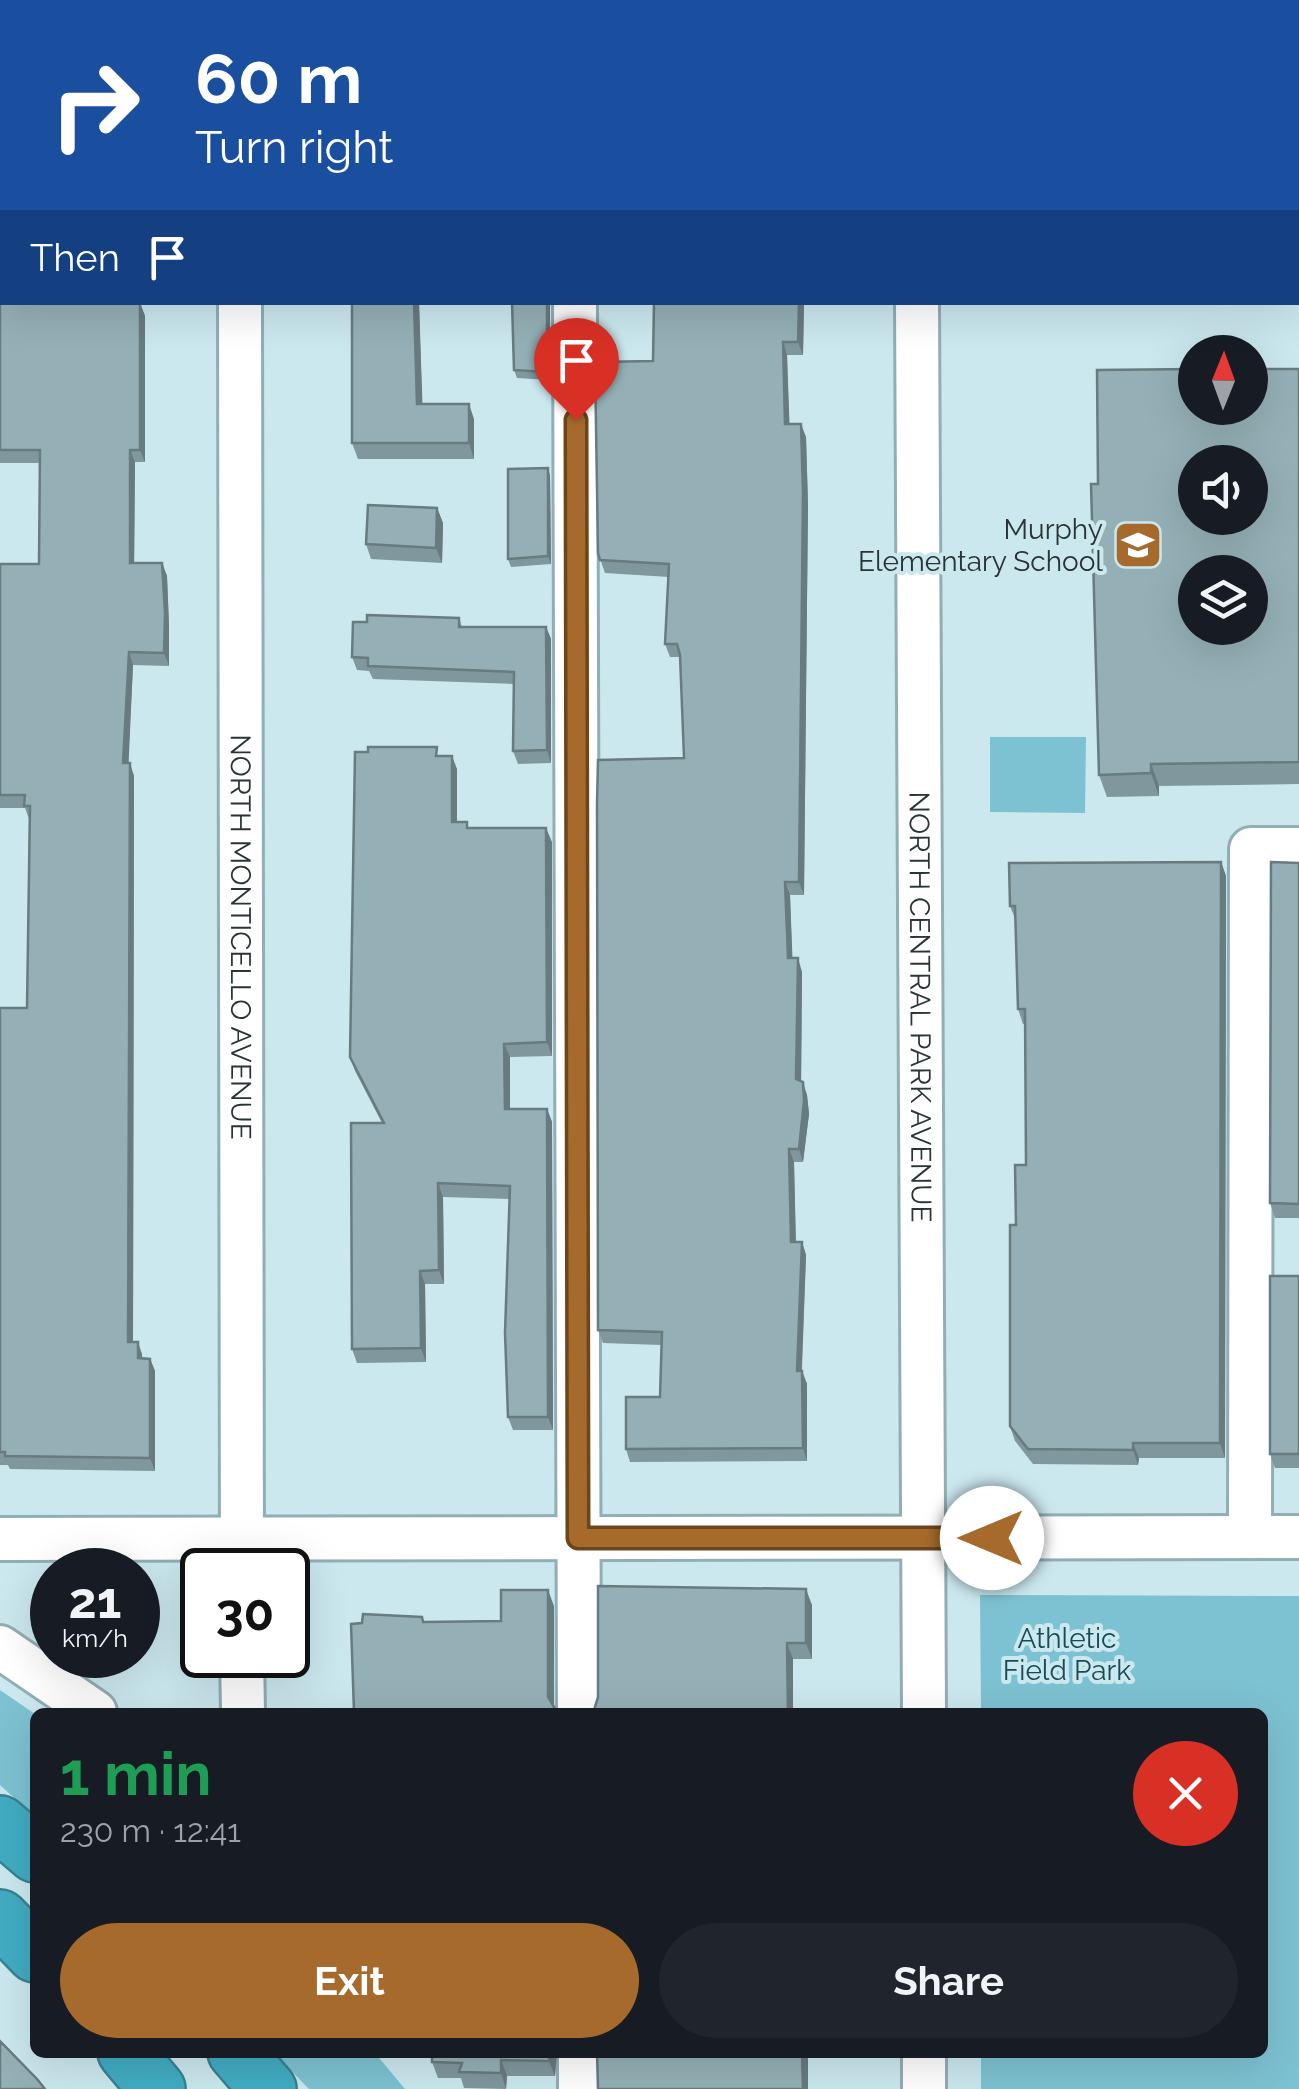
<!DOCTYPE html>
<html lang="en">
<head>
<meta charset="utf-8">
<style>
	:root { --surface:#171b24; --page:#20242c; --text:#f1f3f6; --muted:#9ea1a6; --accent:#a66a2c }
	body { margin:0; font-family:Raleway,sans-serif; background:var(--page); color:var(--text); height:100vh; display:flex; flex-direction:column; font-size:38px; white-space:nowrap }
	* { box-sizing:border-box; margin:0 }
	p { font-size:32px; color:var(--muted) }
	.icon { flex:none; width:55px; height:55px; fill:none; stroke:currentColor; stroke-width:2; stroke-linecap:round; stroke-linejoin:round }
	.map { position:relative; flex:1; overflow:hidden }
	.details { position:absolute; left:30px; top:1708px; width:1238px; height:350px; display:flex; flex-direction:column; background:var(--surface); border-radius:15px; box-shadow:0 10px 40px #0002 }
	.details>* { flex:none }
	.top-card { position:absolute; left:0px; top:0px; width:1300px; height:305px; box-shadow:0 10px 40px #0002; background:#1a4fa0; color:#fff; overflow:hidden }
	.needle { width:65px; rotate:1deg }
	.tools { position:absolute; left:1178px; top:335px; display:grid; gap:20px }
	.tools a { display:grid; place-items:center; width:90px; height:90px; border-radius:50%; background:var(--surface); box-shadow:0 10px 40px #0002; font-size:50px }
	.speed { position:absolute; left:30px; top:1548px; display:flex; gap:20px; font-size:50px; font-weight:700; text-align:center }
	.speed>* { display:grid; place-content:center; width:130px; height:130px; border-radius:50%; background:var(--surface); box-shadow:0 10px 40px #0002; line-height:1 }
	.speed small { font-size:25px; font-weight:400 }
	.speed .limit { border:5px solid #111; border-radius:15px; background:#fff; color:#111 }
	.pin { position:absolute; display:grid; place-items:center; width:85px; height:85px; color:#fff; margin:-102px -42px; border-radius:50% 50% 50% 0; rotate:-45deg; box-shadow:0 0 10px #0007 }
	.pin .icon { rotate:45deg }
	.me { position:absolute; width:110px; margin:-55px; rotate:270deg; stroke-linejoin:round; filter:drop-shadow(0 0 8px #0008) }
	.turn { display:flex; align-items:center; gap:35px; height:210px; padding:0 30px; font-size:45px }
	.turn .icon { width:130px; height:130px; stroke-width:2.5 }
	.turn b { display:block; font-size:70px; line-height:85px }
	.then { display:flex; align-items:center; height:95px; padding:0 30px; background:#0003; gap:20px; font-size:38px }
	.round { display:grid; place-items:center; flex:none; width:105px; height:105px; border-radius:52px; background:var(--page) }
	.headline { display:flex; align-items:center; justify-content:space-between; height:170px; padding:0 30px }
	h1 { font-size:60px; font-weight:700; line-height:75px; color:#1e9e55 }
	.action { display:flex; gap:20px; margin-top:auto; padding:20px 30px }
	.action a { flex:1; height:115px; border-radius:60px; background:var(--accent); color:#fff; font-size:40px; font-weight:700; line-height:115px; text-align:center }
	.action a+a { background:var(--page); color:var(--text) }
	.map>svg:first-child { display:block }
</style>
</head>
<body>
<div class="map">
<svg width="1299" height="2089" viewBox="0 0 1299 2089">
	<rect width="100%" height="100%" fill="#cbe8ef"/>
	<path fill="#7dc2d2" d="M990,737H1086L1085,813L990,812Z
		M980,1595L1299,1596V2089H981V2053L1262,2052V1712H981Z
		M0,1690L35,1714V1817L0,1785Z
		M274,2053H375L405,2089H309Z"/>
	<g fill="none" stroke-linecap="round" stroke-linejoin="round">
		<g stroke="#92aeb5" stroke-width="48">
			<g id="minor">
				<path d="M239,0V2"/>
				<path d="M574,0V2"/>
				<path d="M915,0V2"/>
				<path d="M1243,0V2"/>
				<path d="M1298,201H1299"/>
				<path d="M0,203H2"/>
				<path id="s1" d="M240,302L242,1570"/>
				<path d="M575,302L579,1712"/>
				<path id="s2" d="M917,302L924,1712"/>
				<path d="M1250,1537L1251,849H1299"/>
				<path d="M0,1539L1299,1537"/>
				<path d="M0,1647L95,1712"/>
				<path d="M242,1655L243,1712"/>
				<path d="M580,2052V2089"/>
				<path d="M924,2052V2089"/>
			</g>
		</g>
		<g stroke="#398291" stroke-width="60">
			<path id="highway" d="M0,1824L35,1854
				M0,1918L35,1954
				M126,2052L157,2089
				M236,2052L268,2089"/>
		</g>
		<use href="#minor" stroke="#fff" stroke-width="42"/>
		<use href="#highway" stroke="#42acc2" stroke-width="55"/>
	</g>
	<path fill="#7f979d" d="M0,0L2,2V101H0Z
		M1221,0V2H1011Z
		M1261,0H1299V12H1298V2H1262Z
		M0,261L140,303L145,316V462H135L134,563H162L167,576L169,626V666L133,665L128,763L134,776L133,1342L142,1354V1359H150L155,1371V1471L10,1469L8,1465H0V1008H27L29,819L25,808H0V564H39L40,463H0Z
		M419,302L422,404L474,419V459H358L352,443Z
		M550,302V380L517,378L514,370Z
		M654,302H804L803,355H787L789,424L806,437L808,505L804,895H790L792,958L802,972L801,1081L807,1095L809,1114L803,1162H794L796,1242H802L806,1255L802,1371L807,1384V1461L630,1462L626,1449L660,1397L661,1345L603,1343L598,1330L684,758L680,657H670L665,644L669,577L605,573L598,553L653,361Z
		M1299,369V784L1159,786V796L1107,797L1099,775L1098,484Z
		M548,468L550,476L551,564L511,567L508,559Z
		M437,508L443,523L442,563L371,559L366,544Z
		M459,618L462,627H546L551,639V763L518,764L513,751L514,684L373,679L369,671L357,670L352,657Z
		M440,756L457,769V822L469,828L552,842V1056L510,1057V1109H547L552,1122L553,1430H513L508,1417L510,1199L443,1197L444,1284H425L426,1362L357,1363L352,1349L382,1123L355,1071L350,1057Z
		M1221,862L1226,876L1225,1458H1139L1138,1465L1033,1464L1015,1441L1010,1426L1016,1225L1026,1165L1025,1024H1023L1018,1009L1016,921L1010,906Z
		M1299,863V1218H1275L1270,1203Z
		M1299,1276V1468H1275L1270,1454Z
		M812,1605V1659H793V1712H589Z
		M557,2052L555,2076H507L506,2089L464,2088L461,2078H438L432,2062Z"/>
	<path fill="#687b7f" d="M414,302H419L423,420L417,404Z
		M547,302H550V380L547,372Z
		M799,302H804L803,355L798,342Z
		M140,303L145,316V462L140,450Z
		M783,342L787,355L790,437L785,424Z
		M469,404L474,419V459L469,443Z
		M801,424L806,437L808,505L804,895L799,882Z
		M130,450L135,462L134,576L130,563Z
		M548,468L550,476L551,564L548,556Z
		M437,508L443,523L442,563L436,548Z
		M162,563L167,576L169,626V666L164,653Z
		M546,627L551,639V763L547,750Z
		M129,652L133,665L128,776L123,763Z
		M452,756L457,769V836L452,822Z
		M130,763L134,776L133,1355L128,1342Z
		M1151,764L1159,786V796L1151,773Z
		M546,828L552,842V1056L547,1042Z
		M1221,862L1226,876L1225,1458L1220,1443Z
		M785,882L790,895L793,971L788,958Z
		M798,958L802,972L801,1092L796,1079Z
		M504,1044L510,1057V1122L505,1109Z
		M803,1082L807,1095L809,1114L803,1162L799,1149Z
		M547,1109L552,1122L553,1430L548,1417Z
		M789,1149L794,1162L796,1255L791,1242Z
		M438,1183L443,1197L444,1284L439,1270Z
		M802,1242L806,1255L801,1384L797,1371Z
		M420,1271L425,1284L426,1362L421,1348Z
		M138,1342L142,1354L143,1371L138,1358Z
		M150,1359L155,1371V1471L150,1458Z
		M802,1371L807,1384V1461L803,1448Z
		M1133,1443L1139,1458L1138,1465L1133,1450Z
		M806,1589L812,1605V1659L806,1643Z
		M548,1590L554,1606V1712L548,1697Z
		M787,1643L793,1659V1712H788Z
		M550,2052H557L555,2076L549,2061Z
		M802,2052H808V2089H803Z
		M501,2060L507,2076L506,2089L501,2073Z"/>
	<path fill="#94b0b6" stroke="#687b7f" stroke-width="2.5" fill-rule="evenodd" d="M0,0H117V2H2V86H0Z
		M387,0H430V2H387Z
		M504,0H551L552,2H504Z
		M587,0H666V2H583Z
		M742,0H817V2H742Z
		M1011,0H1216L1125,2H1011Z
		M1298,74H1299V117H1298Z
		M0,261H2V302L140,303V450H130V563H162L165,613L164,653L129,652L123,763H130L128,1342H138V1358L150,1359V1458L5,1456V1452H0V1008H27L30,806H24L25,795H0V564H39L40,450H0Z
		M352,302H414L417,404H469V443H352Z
		M512,302H547V372L514,370Z
		M654,302H799L798,342H783L785,424H801L803,492L799,882H785L788,958H798L796,1079L803,1082L804,1101L799,1149H789L791,1242H802L797,1371H802L803,1448L626,1449V1397H660L662,1332L598,1330L597,804L598,760L684,758L680,655L677,644H665L669,564L600,560L598,553L595,362L653,361Z
		M1195,369V408H1250V369H1299V762L1151,764V773L1099,775L1091,484H1098L1097,370ZM1195,462H1250V518H1195ZM1195,572H1250V628H1195Z
		M548,468V556L508,559V469Z
		M368,505L437,508L436,548L366,544Z
		M367,615L459,618V627H546L547,750L513,751L514,672L368,666V658L352,657L353,622H367Z
		M368,747H437L436,756H452V822H467V828H546L547,1042L504,1044L505,1109H547L548,1417H508L505,1333L510,1186L438,1183L439,1270L420,1271L421,1348L352,1349L351,1123H384L350,1057L355,752H368Z
		M1221,862L1220,1443H1133V1450L1028,1449L1010,1426V1225H1016L1015,1165H1026L1025,1009H1018L1015,906H1010L1009,863Z
		M1271,862L1299,863V1204L1270,1203Z
		M1270,1276H1299V1454H1270Z
		M598,1586L806,1589V1643H787L788,1712H589L594,1710L598,1697Z
		M501,1590H548V1697L557,1712H354L351,1624L362,1623L363,1614L422,1617L423,1622L501,1621Z
		M0,2041L37,2079L45,2089H0Z
		M432,2052H550L549,2061L501,2060V2073L459,2072L462,2063L432,2062Z
		M597,2052H802L803,2089H598Z"/>
	<g fill="none" stroke-linecap="round" stroke-linejoin="round">
		<g stroke="#6c451d" stroke-width="25">
			<path id="route" d="M576,420L578,1538H992"/>
		</g>
		<use href="#route" stroke="#a66a2c" stroke-width="18"/>
	</g>
	<defs>
		<g id="school-square" transform="scale(2.5)"><rect x="-9" y="-9" width="18" height="18" rx="4" fill="#a66a2c" stroke="#cbe8ef"/><path d="M0-5L7-2L0 1L-7-2ZM-4 1L0 2.5L4 1V4Q0 6-4 4Z" fill="#fff"/></g>
	</defs>
	<g fill-rule="evenodd">
		<use href="#school-square" x="1138" y="545"/>
	</g>
	<g text-anchor="middle" stroke-width="8" stroke-linejoin="round" paint-order="stroke">
		<g font-size="28" fill="#283436" stroke="#cbe8ef" text-anchor="end">
			<text x="1103" y="539">Murphy<tspan x="1103" dy="32">Elementary School</tspan></text>
		</g>
		<g font-size="28" fill="#283436" stroke="#cbe8ef">
			<text dy="10" stroke="none"><textPath href="#s1" startOffset="635">NORTH MONTICELLO AVENUE</textPath></text>
			<text dy="10" stroke="none"><textPath href="#s2" startOffset="705">NORTH CENTRAL PARK AVENUE</textPath></text>
		</g>
		<g font-size="28" fill="#184d57" stroke="#cbe8ef">
			<text x="1067" y="1648">Athletic<tspan x="1067" dy="32">Field Park</tspan></text>
		</g>
	</g>
</svg>
<div class="tools">
<a><svg class="needle" viewBox="-14 -14 28 28"><path d="M0-13l5 13h-10z" fill="#e53935"/><path d="M0 13l5-13h-10z" fill="#9ea1a6"/></svg></a>
<a><svg class="icon" aria-label="sound" viewBox="0 0 24 24"><path d="M4 9h4l5-4v14l-5-4H4zM17 9q2 3 0 6"/></svg></a>
<a><svg class="icon" aria-label="layers" viewBox="0 0 24 24"><path d="M12 4l9 5-9 5-9-5zM3 14l9 5 9-5"/></svg></a>
</div>
<div class="speed"><div>21<small>km/h</small></div><div class="limit">30</div></div>
<div class="pin" style="left:576px;top:420px;background:#d93025"><svg class="icon" aria-label="arrive" viewBox="0 0 24 24"><path d="M6 21V4h12l-3 4 3 4H6"/></svg></div>
<svg class="me" style="left:992px;top:1538px" viewBox="-20 -20 40 40"><circle r="19" fill="#fff"/><path d="M0-13L10 11 0 6-10 11z" fill="#a66a2c"/></svg>
<div class="top-card">
<div class="turn"><svg class="icon" aria-label="right" viewBox="0 0 24 24"><path d="M7 20v-9h11M14 6l5 5-5 5"/></svg><div><b>60 m</b>Turn right</div></div>
<div class="then">Then<svg class="icon" aria-label="arrive" viewBox="0 0 24 24"><path d="M6 21V4h12l-3 4 3 4H6"/></svg></div>
</div>
<section class="details">
<div class="headline"><div><h1>1 min</h1><p>230 m · 12:41</p></div><a class="round" style="background:#d93025;color:#fff"><svg class="icon" aria-label="close" viewBox="0 0 24 24"><path d="M6 6l12 12M18 6L6 18"/></svg></a></div>
<div class="action"><a>Exit</a><a>Share</a></div>
</section>
</div>
</body>
</html>
